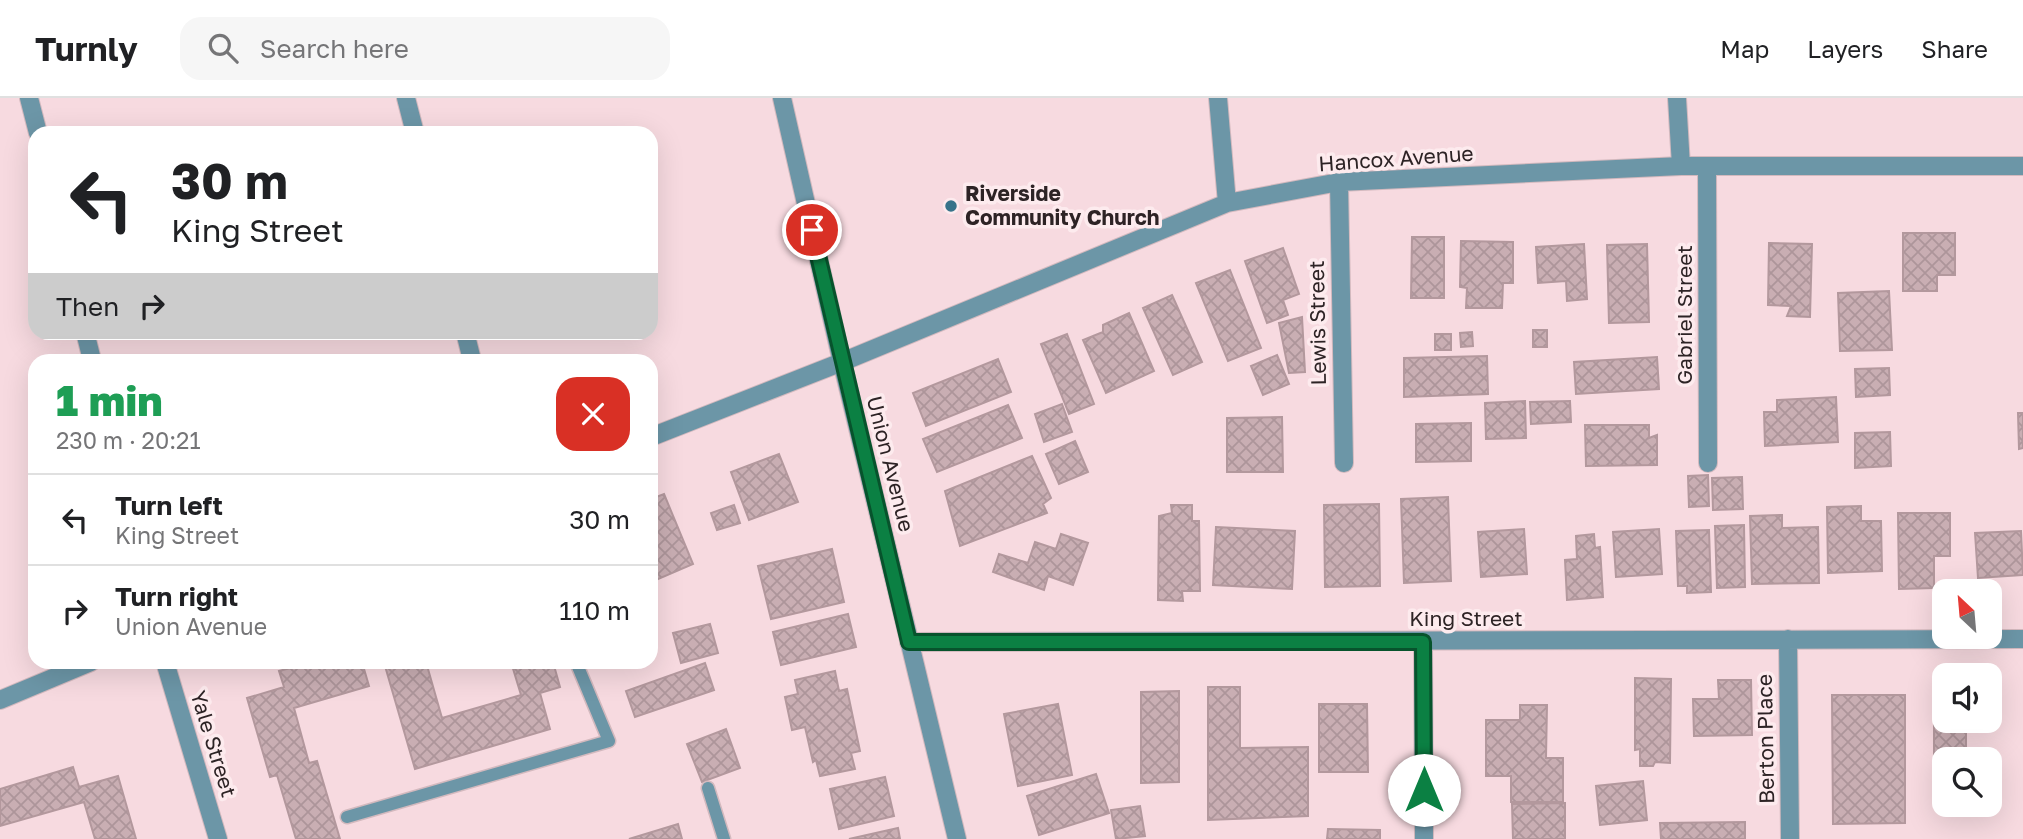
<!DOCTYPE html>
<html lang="en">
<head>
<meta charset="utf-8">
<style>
	:root { --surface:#fff; --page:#f6f6f6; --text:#202124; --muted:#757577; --line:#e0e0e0 }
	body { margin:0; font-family:"Golos Text",sans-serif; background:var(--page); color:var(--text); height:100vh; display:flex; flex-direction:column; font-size:26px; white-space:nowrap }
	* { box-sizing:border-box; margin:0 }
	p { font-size:23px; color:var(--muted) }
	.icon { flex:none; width:38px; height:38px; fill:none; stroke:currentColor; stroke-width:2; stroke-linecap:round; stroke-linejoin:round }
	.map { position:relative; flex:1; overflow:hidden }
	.drawer { position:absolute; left:28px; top:256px; width:630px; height:315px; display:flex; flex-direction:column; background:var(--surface); border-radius:21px; box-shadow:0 7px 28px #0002 }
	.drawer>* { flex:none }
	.top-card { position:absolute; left:28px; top:28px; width:630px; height:214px; border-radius:21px; box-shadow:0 7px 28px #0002; background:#fff; color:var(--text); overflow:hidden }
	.needle { width:46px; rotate:334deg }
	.controls { position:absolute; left:1932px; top:481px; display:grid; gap:14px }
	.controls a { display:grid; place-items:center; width:70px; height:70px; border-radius:14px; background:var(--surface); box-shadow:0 7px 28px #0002; font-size:35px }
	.pin { position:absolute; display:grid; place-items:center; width:60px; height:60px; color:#fff; margin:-30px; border:4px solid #fff; border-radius:50%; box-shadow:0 2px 7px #0007 }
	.me { position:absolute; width:77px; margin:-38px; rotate:0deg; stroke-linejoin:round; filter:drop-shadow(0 0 5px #0008) }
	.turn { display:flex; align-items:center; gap:24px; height:147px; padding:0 28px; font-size:32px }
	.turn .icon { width:91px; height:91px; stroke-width:2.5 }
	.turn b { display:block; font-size:49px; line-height:60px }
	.then { display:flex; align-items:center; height:66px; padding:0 28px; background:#0003; gap:14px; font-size:26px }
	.round { display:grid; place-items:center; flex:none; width:74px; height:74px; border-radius:21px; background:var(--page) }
	.head { display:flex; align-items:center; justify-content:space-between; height:119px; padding:0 28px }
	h1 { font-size:42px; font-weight:800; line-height:52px; color:#1e9e55 }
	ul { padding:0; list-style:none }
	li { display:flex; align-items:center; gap:21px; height:91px; padding:0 28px; border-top:2px solid var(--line) }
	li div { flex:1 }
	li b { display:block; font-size:26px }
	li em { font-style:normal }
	header { display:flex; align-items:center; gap:42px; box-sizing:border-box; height:98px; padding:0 35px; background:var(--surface); border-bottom:2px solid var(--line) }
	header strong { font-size:33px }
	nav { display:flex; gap:38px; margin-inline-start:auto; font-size:24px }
	.search { width:490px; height:63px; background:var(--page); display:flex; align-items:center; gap:18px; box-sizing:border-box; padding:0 24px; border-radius:21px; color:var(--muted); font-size:26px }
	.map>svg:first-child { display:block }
</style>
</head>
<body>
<header>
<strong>Turnly</strong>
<div class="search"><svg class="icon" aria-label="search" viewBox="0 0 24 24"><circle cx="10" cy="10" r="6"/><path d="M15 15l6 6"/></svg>Search here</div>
<nav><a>Map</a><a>Layers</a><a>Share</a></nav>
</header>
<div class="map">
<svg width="2023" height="741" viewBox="0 0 2023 741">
	<defs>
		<pattern id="building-cross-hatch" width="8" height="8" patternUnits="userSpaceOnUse" patternTransform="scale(1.75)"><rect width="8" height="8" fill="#c9aeb3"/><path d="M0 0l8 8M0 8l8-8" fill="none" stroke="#ad959a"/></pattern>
	</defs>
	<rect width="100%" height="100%" fill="#f7dae0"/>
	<path fill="url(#building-cross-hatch)" stroke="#b3989d" stroke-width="2" d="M1903,135H1955V177H1937V193H1903Z
		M1412,139H1444V200H1411Z
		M1461,143L1513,144V185H1503L1502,210H1466L1467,190L1460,189Z
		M1769,145L1812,146L1810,219L1787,218L1791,208L1768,207Z
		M1584,146L1587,201L1567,203L1566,183L1538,185L1536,149Z
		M1647,146L1649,224L1609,225L1607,147Z
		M1283,150L1299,196L1283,202L1288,217L1267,225L1245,163Z
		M1230,172L1261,250L1228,263L1196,185Z
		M1889,193L1892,252L1840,253L1838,195Z
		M1172,197L1202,264L1173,277L1143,210Z
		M1129,215L1154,273L1106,295L1083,242L1103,234V227Z
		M1302,219L1305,274L1289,275L1279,225Z
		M1533,232H1547V249H1533Z
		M1472,234L1473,248L1461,249L1460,235Z
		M1067,236L1094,306L1069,316L1041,246Z
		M1435,236H1451V252H1435Z
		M1277,257L1289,286L1263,297L1251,268Z
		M1487,258L1488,296L1404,299V260Z
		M1657,259L1659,291L1576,296L1574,264Z
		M998,261L1011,294L926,328L913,295Z
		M1889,270L1890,297L1856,299L1855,271Z
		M1836,299L1838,344L1765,348L1764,314H1777V302Z
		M1525,303L1526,340L1486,341L1485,305Z
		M1570,303L1571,324L1531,326L1530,304Z
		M1062,306L1072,334L1044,344L1035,316Z
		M1008,307L1022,340L937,374L923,341Z
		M2018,315H2023V350L2019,351Z
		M1282,319L1283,374H1227V320Z
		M1471,325V363L1416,364V326Z
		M1585,327H1649V340L1657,337V367L1586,368Z
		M1890,334L1891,368L1855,370V335Z
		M1075,343L1088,374L1059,386L1046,356Z
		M779,356L798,404L749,422L731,374Z
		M1032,358L1051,400L1043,406L1047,415L960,448L945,393Z
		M1708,377L1709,408L1689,409L1688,378Z
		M1742,379L1743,411L1713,412L1712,380Z
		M664,396L693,466L656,482L651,469V401Z
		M1448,399L1451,483L1404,485L1401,401Z
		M1379,406L1380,488L1325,489L1324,407Z
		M734,407L740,425L717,432L711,415Z
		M1171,407H1192V423H1199L1200,493H1182L1183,503L1158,502L1159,418L1172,415Z
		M1861,408V423H1881L1882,473L1828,475L1827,409Z
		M1898,415H1950V458H1934V490L1899,491Z
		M1782,417V430L1818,429L1819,485L1752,486L1750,418Z
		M1744,427L1745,489L1717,490L1715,428Z
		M1216,429L1295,433L1292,491L1213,487Z
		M1524,431L1527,476L1481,479L1478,434Z
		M1659,431L1662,476L1616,479L1613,434Z
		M1709,432L1711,494L1687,495V488H1678L1676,433Z
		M2021,433L2023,477L1978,480L1975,435Z
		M1061,436L1088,445L1073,487L1048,478L1044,492L993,474L999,456L1028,465L1035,444L1056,451Z
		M1594,436L1595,450L1600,449L1603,499L1567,502L1565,462L1577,461L1576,438Z
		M832,451L844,504L771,521L758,468Z
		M848,516L856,549L781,567L773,534Z
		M710,526L718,555L681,565L673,535Z
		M313,564H362L369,588L294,610L309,665L317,663L340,741H296L277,677L270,679L247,600L284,589L279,573Z
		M399,564H426L442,620L521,597L511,564H553L560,589L540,595L550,631L415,671L385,568Z
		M705,565L714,592L635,619L626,593Z
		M835,573L839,593L847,591L860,653L851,655L855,671L820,678L816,662L813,664L805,629L792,632L785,599L798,596L795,582Z
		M1635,580L1671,581L1670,665L1655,664L1653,668H1640V651L1635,652Z
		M1718,582H1751L1752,637L1694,638L1693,601H1719Z
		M1934,582H1944V623H1966V662L1934,664Z
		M1208,589H1240V650L1308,649V718L1208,722Z
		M1179,593V684L1141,685V594Z
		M1832,597H1905V725L1833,726Z
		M1058,606L1072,677L1018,688L1004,616Z
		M1319,606H1367L1368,674H1319Z
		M1520,607H1547L1546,660H1563V704H1511V678H1486V622H1520Z
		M726,631L740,670L702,684L687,646Z
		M73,669L79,689L118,678L136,741H95L84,704L0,728V691Z
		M1096,676L1109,715L1039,737L1027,698Z
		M885,679L894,718L839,731L830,691Z
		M1643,683L1647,722L1600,727L1596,688Z
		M1565,705V741H1513L1512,706Z
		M1140,708L1145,738L1116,741L1111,712Z
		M1745,724V741H1661L1660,725Z
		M678,726L682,741H629Z
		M898,730L900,741H849Z
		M1328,731L1380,732V741H1327Z"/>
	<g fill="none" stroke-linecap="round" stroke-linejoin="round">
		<g stroke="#d3b9be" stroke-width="15">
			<path id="service" d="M708,690L724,741
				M347,719L609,643L576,564"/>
		</g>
		<g stroke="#d3b9be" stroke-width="20">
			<path id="minor" d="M29,0L38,35
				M406,0L415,35
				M1218,0L1227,105
				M1677,0L1681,68
				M1707,68L1708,365
				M1339,84L1344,365
				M85,234L92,262
				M465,234L472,262
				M651,339L842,264L1227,105L1339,84L1681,68H2023
				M1788,541L1790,741
				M909,544L2023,541
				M1423,544L1424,741
				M165,564L218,741
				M0,602L91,564"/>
		</g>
		<g stroke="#d3b9be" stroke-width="20">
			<path id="tertiary" d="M782,0L842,264L957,741"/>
		</g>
		<use href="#service" stroke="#6c96a7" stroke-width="12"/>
		<use href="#minor" stroke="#6c96a7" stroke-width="18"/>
		<use href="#tertiary" stroke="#6c96a7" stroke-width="18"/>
	</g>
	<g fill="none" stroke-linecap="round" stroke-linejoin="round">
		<g stroke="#07532c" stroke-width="18">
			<path id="route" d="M812,132L909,544H1423L1424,692"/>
		</g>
		<use href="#route" stroke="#0b8043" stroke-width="12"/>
	</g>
	<circle fill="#37738a" stroke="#fdebee" stroke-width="2.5" cx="951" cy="108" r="7"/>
	<g text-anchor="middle" stroke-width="7" stroke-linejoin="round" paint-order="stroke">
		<g font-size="21" fill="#2d2325" stroke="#fdebee">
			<text transform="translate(1396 61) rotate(-4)" y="7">Hancox Avenue</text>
			<text transform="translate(1685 217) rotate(-90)" y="7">Gabriel Street</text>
			<text transform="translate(1318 225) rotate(-91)" y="7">Lewis Street</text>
			<text transform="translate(890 366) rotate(76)" y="7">Union Avenue</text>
			<text x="1466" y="528">King Street</text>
			<text transform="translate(1766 641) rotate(-91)" y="7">Berton Place</text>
			<text transform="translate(213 646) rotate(73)" y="7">Yale Street</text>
		</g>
		<g font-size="21" font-weight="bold" fill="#2d2325" stroke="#fdebee" text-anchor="start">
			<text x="965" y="103">Riverside<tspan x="965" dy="24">Community Church</tspan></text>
		</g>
	</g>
</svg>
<div class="controls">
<a><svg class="needle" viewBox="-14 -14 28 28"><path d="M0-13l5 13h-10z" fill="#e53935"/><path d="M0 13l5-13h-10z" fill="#757577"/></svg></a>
<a><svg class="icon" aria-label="sound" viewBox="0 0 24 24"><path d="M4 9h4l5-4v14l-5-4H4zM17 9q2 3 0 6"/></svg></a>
<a><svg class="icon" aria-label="search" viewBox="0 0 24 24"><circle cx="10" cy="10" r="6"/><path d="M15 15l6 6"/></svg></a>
</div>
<div class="pin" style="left:812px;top:132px;background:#d93025"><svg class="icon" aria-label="arrive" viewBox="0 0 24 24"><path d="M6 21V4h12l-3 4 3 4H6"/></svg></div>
<svg class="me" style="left:1424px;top:692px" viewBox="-20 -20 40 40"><circle r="19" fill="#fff"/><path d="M0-13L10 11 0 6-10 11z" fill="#0b8043"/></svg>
<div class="top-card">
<div class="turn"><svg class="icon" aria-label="left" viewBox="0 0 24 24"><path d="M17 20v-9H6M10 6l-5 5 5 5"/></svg><div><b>30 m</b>King Street</div></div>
<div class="then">Then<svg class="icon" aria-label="right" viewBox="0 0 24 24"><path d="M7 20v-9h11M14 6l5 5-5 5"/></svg></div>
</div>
<section class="drawer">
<div class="head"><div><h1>1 min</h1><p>230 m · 20:21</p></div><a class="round" style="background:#d93025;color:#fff"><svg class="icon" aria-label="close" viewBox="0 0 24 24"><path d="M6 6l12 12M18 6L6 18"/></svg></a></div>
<ul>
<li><svg class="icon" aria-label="left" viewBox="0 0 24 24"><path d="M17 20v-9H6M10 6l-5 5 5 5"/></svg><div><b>Turn left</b><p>King Street</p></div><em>30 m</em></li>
<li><svg class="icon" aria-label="right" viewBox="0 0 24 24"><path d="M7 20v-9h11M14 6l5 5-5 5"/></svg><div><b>Turn right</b><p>Union Avenue</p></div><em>110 m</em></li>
</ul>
</section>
</div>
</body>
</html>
